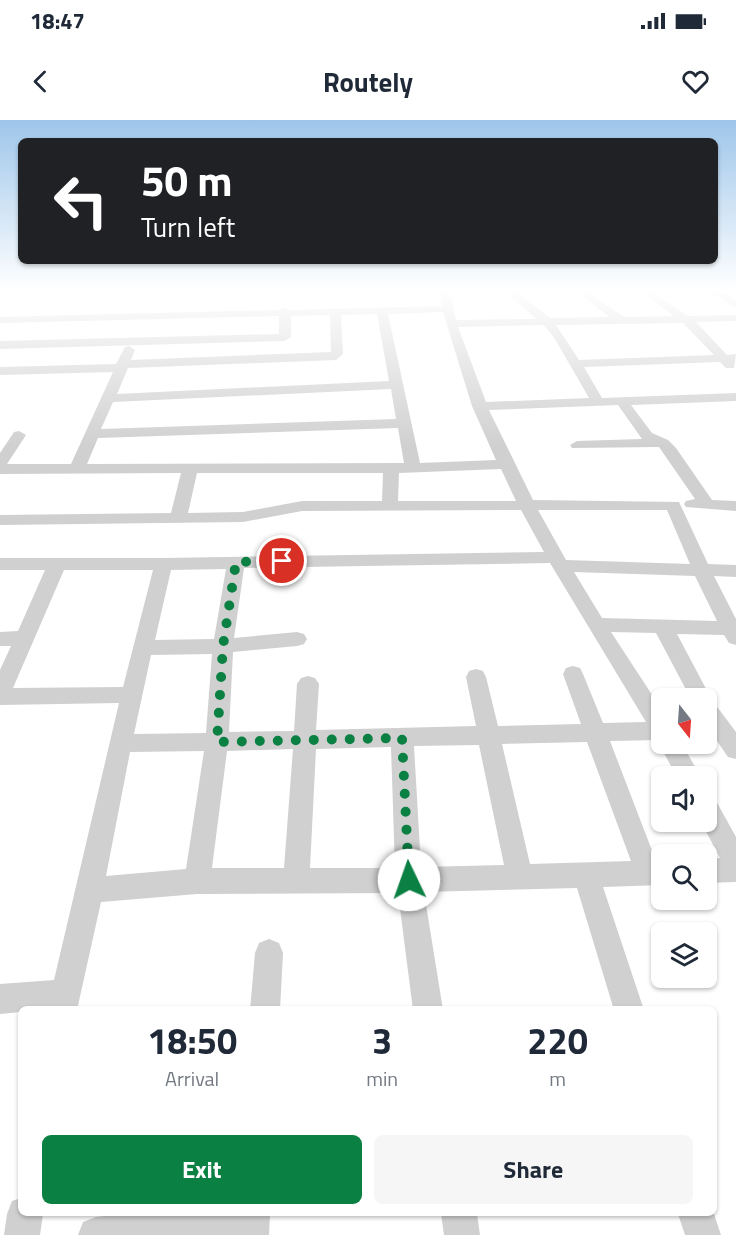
<!DOCTYPE html>
<html lang="en">
<head>
<meta charset="utf-8">
<style>
	:root { --surface:#fff; --page:#f6f6f7; --text:#1f2937; --muted:#747a83; --accent:#0b8043 }
	body { margin:0; font-family:"Titillium Web",sans-serif; background:var(--page); color:var(--text); height:100vh; display:flex; flex-direction:column; font-size:22px; white-space:nowrap }
	* { box-sizing:border-box; margin:0 }
	p { font-size:20px; color:var(--muted) }
	.icon { flex:none; width:33px; height:33px; fill:none; stroke:currentColor; stroke-width:2; stroke-linecap:round; stroke-linejoin:round }
	.map { position:relative; flex:1; overflow:hidden }
	.details { position:absolute; left:18px; top:886px; width:699px; height:210px; display:flex; flex-direction:column; background:var(--surface); border-radius:9px; box-shadow:0 2px 4px #0004 }
	.details>* { flex:none }
	.guide { position:absolute; left:18px; top:18px; width:700px; height:126px; border-radius:9px; box-shadow:0 2px 4px #0004; background:#202124; color:#fff; overflow:hidden }
	.needle { width:39px; rotate:163deg }
	.tools { position:absolute; left:651px; top:568px; display:grid; gap:12px }
	.tools a { display:grid; place-items:center; width:66px; height:66px; border-radius:9px; background:var(--surface); box-shadow:0 2px 4px #0004; font-size:30px }
	.pin { position:absolute; display:grid; place-items:center; width:51px; height:51px; color:#fff; margin:-26px; border:3px solid #fff; border-radius:50%; box-shadow:0 2px 6px #0007 }
	.me { position:absolute; width:66px; margin:-33px; rotate:357deg; stroke-linejoin:round; filter:drop-shadow(0 0 4px #0008) }
	.turn { display:flex; align-items:center; gap:21px; height:126px; padding:0 24px; font-size:27px }
	.turn .icon { width:78px; height:78px; stroke-width:2.5 }
	.turn b { display:block; font-size:42px; line-height:51px }
	.eta { display:flex; justify-content:space-evenly; align-items:center; height:102px; text-align:center }
	.eta b { font-size:36px; font-weight:700; line-height:42px }
	.cta { display:flex; gap:12px; margin-top:auto; padding:12px 24px }
	.cta a { flex:1; height:69px; border-radius:9px; background:var(--accent); color:#fff; font-size:24px; font-weight:700; line-height:69px; text-align:center }
	.cta a+a { background:var(--page); color:var(--text) }
	.status { display:flex; justify-content:space-between; align-items:center; height:42px; padding:0 30px; background:var(--surface); direction:ltr }
	.status svg { height:16px; fill:currentColor }
	header { display:flex; justify-content:space-between; align-items:center; height:78px; padding:0 24px; background:var(--surface); font-size:27px; font-weight:700 }
	.map>svg:first-child { display:block }
</style>
</head>
<body>
<div class="status"><b>18:47</b><svg viewBox="0 0 49 12"><path d="M0 12V9h3v3zM5 12V6h3v6zM10 12V3h3v9zM15 12V0h3v12zM26 1h20v11H26zM47 4h2v5h-2z"/></svg></div>
<header><svg class="icon" aria-label="back" viewBox="0 0 24 24"><path d="M15 5l-7 7 7 7"/></svg>Routely<svg class="icon" aria-label="heart" viewBox="0 0 24 24"><path d="M12 20l-8-8c-3-5 5-10 8-4 3-6 11-1 8 4z"/></svg></header>
<div class="map">
<svg width="736" height="1115" viewBox="0 0 736 1115">
	<rect width="100%" height="100%" fill="#fff"/>
	<g fill="none" stroke-linecap="round" stroke-linejoin="round">
		<path fill="#d0d0d0" fill-rule="evenodd" d="M440,171H450L456,200L536,199L505,171H516L550,198L610,197L575,171H586L624,197L674,196L640,171H651L688,196L736,195V201L696,202L727,235L736,234L734,248H726L720,242L584,247L602,278L736,273V281L631,285L652,313L668,320L676,328L712,380L736,381V391L686,387L684,384L686,381L695,379L659,327L572,328L570,325L577,321L642,319L618,285L489,290L533,380L679,382L708,444L736,445V457L714,456L736,499V525L729,523L724,515L677,514L712,580L736,612V639L728,637L706,605V579H691L656,513L611,512L662,590V624H682L701,657H677L659,624L661,620L610,621L656,741H662V765L603,767L644,890H614L577,768L424,772L443,890H413L398,773L197,774L101,782L77,890H21V892L0,894V864L54,860L119,583L0,585V550L11,526H0V512L18,511L45,450H0V438H163L544,432L521,390L302,391L243,402L0,405V395L171,393L181,353L0,354V333L14,312L19,311L26,315L7,344H71L113,252L0,255V247L116,244L125,227L129,226L135,230L131,240L331,232L330,195L291,196V217L285,221L0,229V221L279,214V196L0,203V197L280,190L285,188L290,190L442,186ZM443,192L472,286L496,340L420,343L388,194ZM377,194L389,261L117,274L128,248L336,240L343,234L341,195ZM683,203L714,235L579,240L556,205ZM544,205L555,219L589,278L486,282L458,207ZM391,269L396,299L101,309L113,282ZM398,308L404,343L87,344L98,318ZM501,349L516,381H398L399,353ZM197,353H383L382,381H302L243,392L188,393ZM538,390H667L690,444L566,440ZM550,443L646,602L603,603L583,554L580,548L573,546L566,548L563,554L581,604L498,606L486,557L483,551L476,549L469,551L466,557L476,606L316,610L319,564L315,558L308,556L301,558L297,564L294,611L229,612L233,532L297,526L304,524L307,519L304,514L297,512L234,518L244,448ZM226,449L214,519L155,520L171,450ZM64,450H153L123,567L13,568ZM574,452L695,456L717,501L602,498ZM212,534L206,613L134,614L151,535ZM587,622L631,741L530,744L502,624ZM479,625L504,745L421,747L414,626ZM391,627L395,748H310L316,629ZM293,629L284,748H212L227,631ZM204,631L186,749L106,756L130,632Z
			M709,171H721L736,180V188Z
			M706,676L715,679L736,717V762L706,763V739L720,738L701,702H706Z
			M269,819L279,823L283,833L280,890H250L255,833L259,823Z
			M21,1078V1094H43L40,1115H4L7,1094L12,1081Z
			M124,1094H270L269,1115H78L83,1102L96,1097Z
			M441,1094H477L480,1115H444Z
			M678,1094H714L721,1115H685Z"/>
	</g>
	<linearGradient id="sky" x2="0" y2="1"><stop stop-color="#9ec6ea"/><stop offset="0.52" stop-color="#fff"/><stop offset="1" stop-color="#fff" stop-opacity="0"/></linearGradient>
	<rect width="736" height="327" fill="url(#sky)"/>
	<g fill="none" stroke-linecap="round" stroke-linejoin="round">
		<path stroke="#0b8043" stroke-width="10" stroke-dasharray="0 18" d="M282,441L236,442L223,526L217,622L402,618L409,760"/>
	</g>
</svg>
<div class="tools">
<a><svg class="needle" viewBox="-14 -14 28 28"><path d="M0-13l5 13h-10z" fill="#e53935"/><path d="M0 13l5-13h-10z" fill="#747a83"/></svg></a>
<a><svg class="icon" aria-label="sound" viewBox="0 0 24 24"><path d="M4 9h4l5-4v14l-5-4H4zM17 9q2 3 0 6"/></svg></a>
<a><svg class="icon" aria-label="search" viewBox="0 0 24 24"><circle cx="10" cy="10" r="6"/><path d="M15 15l6 6"/></svg></a>
<a><svg class="icon" aria-label="layers" viewBox="0 0 24 24"><path d="M12 4l9 5-9 5-9-5zM3 14l9 5 9-5"/></svg></a>
</div>
<div class="pin" style="left:282px;top:441px;background:#d93025"><svg class="icon" aria-label="arrive" viewBox="0 0 24 24"><path d="M6 21V4h12l-3 4 3 4H6"/></svg></div>
<svg class="me" style="left:409px;top:760px" viewBox="-20 -20 40 40"><circle r="19" fill="#fff"/><path d="M0-13L10 11 0 6-10 11z" fill="#0b8043"/></svg>
<div class="guide">
<div class="turn"><svg class="icon" aria-label="left" viewBox="0 0 24 24"><path d="M17 20v-9H6M10 6l-5 5 5 5"/></svg><div><b>50 m</b>Turn left</div></div>
</div>
<section class="details">
<div class="eta">
<div><b>18:50</b><p>Arrival</p></div>
<div><b>3</b><p>min</p></div>
<div><b>220</b><p>m</p></div>
</div>
<div class="cta"><a>Exit</a><a>Share</a></div>
</section>
</div>
</body>
</html>
